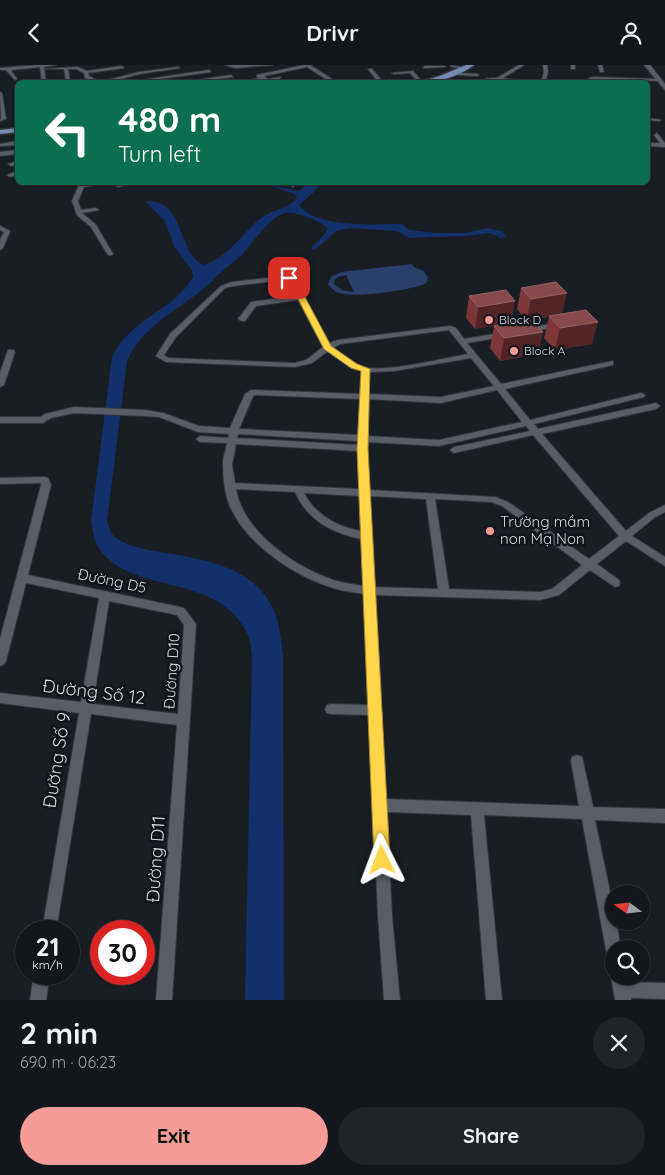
<!DOCTYPE html>
<html lang="en">
<head>
<meta charset="utf-8">
<style>
	:root { --surface:#13161b; --page:#202328; --text:#f1f3f6; --muted:#9d9fa3; --line:#32353a; --accent:#f59c96 }
	body { margin:0; font-family:Quicksand,sans-serif; background:var(--page); color:var(--text); height:100vh; display:flex; flex-direction:column; font-size:19px; white-space:nowrap }
	* { box-sizing:border-box; margin:0 }
	p { font-size:16px; color:var(--muted) }
	.icon { flex:none; width:28px; height:28px; fill:none; stroke:currentColor; stroke-width:2; stroke-linecap:round; stroke-linejoin:round }
	.map { position:relative; height:935px; overflow:hidden }
	.side { display:flex; flex-direction:column; background:var(--surface); flex:1 }
	.side>* { flex:none }
	.banner { position:absolute; left:15px; top:15px; width:635px; height:105px; border-radius:8px; box-shadow:0 1px 4px #0004,0 0 0 1px var(--line); background:#0b6e4f; color:#fff; overflow:hidden }
	.needle { width:32px; rotate:285deg }
	.fabs { position:absolute; left:605px; top:820px; display:grid; gap:10px }
	.fabs a { display:grid; place-items:center; width:45px; height:45px; border-radius:50%; background:var(--surface); box-shadow:0 1px 4px #0004,0 0 0 1px var(--line); font-size:25px }
	.speed { position:absolute; left:15px; top:855px; display:flex; gap:10px; font-size:25px; font-weight:700; text-align:center }
	.speed>* { display:grid; place-content:center; width:65px; height:65px; border-radius:50%; background:var(--surface); box-shadow:0 1px 4px #0004,0 0 0 1px var(--line); line-height:1 }
	.speed small { font-size:12px; font-weight:400 }
	.speed .limit { border:8px solid #d22; background:#fff; color:#111 }
	.pin { position:absolute; display:grid; place-items:center; width:42px; height:42px; color:#fff; margin:-21px; border-radius:10px; box-shadow:0 2px 8px #0006 }
	.me { position:absolute; width:55px; margin:-28px; rotate:357deg; stroke-linejoin:round; filter:drop-shadow(0 0 4px #0008) }
	.turn { display:flex; align-items:center; gap:18px; height:105px; padding:0 20px; font-size:22px }
	.turn .icon { width:65px; height:65px; stroke-width:2.5 }
	.turn b { display:block; font-size:35px; line-height:42px }
	.round { display:grid; place-items:center; flex:none; width:52px; height:52px; border-radius:26px; background:var(--page) }
	.head { display:flex; align-items:center; justify-content:space-between; height:85px; padding:0 20px }
	h1 { font-size:30px; font-weight:800; line-height:38px }
	.cta { display:flex; gap:10px; margin-top:auto; padding:10px 20px }
	.cta a { flex:1; height:58px; border-radius:30px; background:var(--accent); color:#111; font-size:20px; font-weight:800; line-height:58px; text-align:center }
	.cta a+a { background:var(--page); color:var(--text) }
	header { display:flex; justify-content:space-between; align-items:center; height:65px; padding:0 20px; background:var(--surface); font-size:22px; font-weight:800 }
	.map>svg:first-child { display:block }
</style>
</head>
<body>
<header><svg class="icon" aria-label="back" viewBox="0 0 24 24"><path d="M15 5l-7 7 7 7"/></svg>Drivr<svg class="icon" aria-label="person" viewBox="0 0 24 24"><circle cx="12" cy="8" r="4"/><path d="M4 21q1-7 8-7t8 7"/></svg></header>
<div class="map">
<svg width="665" height="935" viewBox="0 0 665 935">
	<rect width="100%" height="100%" fill="#191d24"/>
	<path fill="#2a406b" fill-rule="evenodd" d="M412,199L414,202L424,206L428,213L426,218C415,225 358,232 344,229C337,228 332,225 328,219L331,212L341,207ZM346,210L354,227L342,225L334,219V215L338,212Z"/>
	<path fill="#13306a" d="M261,118L299,126L301,125L306,118H321L314,127L299,140C318,164 374,159 402,159L409,165L437,168H466L486,163L502,166L506,172L501,173L489,168L466,171L409,173L396,166L350,163L336,166L316,184L312,185V182L324,170L328,163C321,156 295,146 285,148C270,151 252,179 242,190C235,196 227,201 221,207C216,211 212,217 207,221C180,244 142,261 127,296L107,456C109,460 109,466 113,470C124,481 141,483 155,486C199,494 254,499 274,546C280,560 281,576 283,591L284,935H245L252,592C251,585 251,577 248,570C220,507 134,531 100,485C94,477 93,466 91,456L112,292C131,252 172,248 193,212L192,205L175,183L164,155L147,138V136C186,136 176,186 203,200C231,192 245,162 266,150C276,144 289,143 297,133L295,129Z"/>
	<g fill="none" stroke-linecap="round" stroke-linejoin="round">
		<g stroke="#34363c" stroke-width="2">
			<path id="street" d="M37,0H56L44,2L46,18H42L40,2L11,5L17,14L15,15L6,5H0V3Z
				M225,0H273L235,3Z
				M304,0H310L338,18H332L307,2L264,11L268,14L281,12L279,14L237,18L260,13L257,12V10Z
				M450,0L467,3L465,4L452,2Z
				M519,0H524L503,13L539,18H519L486,13H497Z
				M543,0H547L548,7L545,18H541L544,7Z
				M571,0H575V4H571Z
				M598,0H602L604,7H600Z
				M122,1L124,3L88,8L89,11L100,17L139,7L178,2L180,3L139,9L107,18H95L85,13L84,8L76,4H68L70,17L52,18L54,16L66,15L64,4H45L77,2L87,6Z
				M425,1H444L446,2L423,3Z
				M368,4H372L384,18H379Z
				M209,5L211,7L144,16L142,15Z
				M413,6L423,18H419L410,8L394,9L392,8Z
				M460,8L477,9L479,10L477,11L458,10Z
				M231,10L233,12L192,17L190,16Z
				M594,12L658,14L660,15L658,16L594,14V18H590L589,13Z
				M444,14L459,17V18L442,16Z
				M0,27L2,28L6,54L0,56L1,53Z
				M648,53L661,55L659,56L648,55Z
				M657,68L665,78V82L648,81V78H660L654,70Z
				M18,76V80L0,81V79Z
				M18,85V89L0,91V87Z
				M18,96V100L11,101L8,99Z
				M18,106V110L10,112L7,110Z
				M77,118H106L84,122L78,136L81,145L96,143L99,145L82,148L96,160L113,189L112,190H108L91,162L77,150L72,136L79,120Z
				M112,118H118L123,121L118,122Z
				M292,118H298L293,122L290,120Z
				M0,161L10,166L3,183L0,185V175L4,167L0,165Z
				M285,211L294,214L329,278L338,275L450,261L456,263L464,274L506,267H509V271L467,278L501,319L613,296V300L505,324L530,355L641,328L645,330L644,332L534,359L538,364L656,338L660,341L656,344L542,369L626,466L649,448L665,440V447L655,452L632,471L665,492V501L626,476L597,499L619,515L620,518L619,521L615,522L590,505L559,530L540,535L375,530L386,734L579,741L571,696L572,692L577,690L582,692L583,696L593,742L665,744V758L595,755L614,846V856H616L621,884H614V892L609,890L606,885L582,754L484,750L502,935H486L471,750L387,747L392,851L400,935H384L378,851L369,650L331,649L327,648L325,644L327,640L331,639L369,640L364,529C353,527 341,526 330,522C292,510 244,477 229,439C225,429 223,412 223,401C222,394 226,385 227,378L200,377L196,374L200,371L228,373L229,369L198,367L159,352L145,351L74,348L51,353L43,358H0V352H41L45,349L74,342L145,345L163,348L199,361L230,363L245,329L251,325L360,329L361,306L351,303L328,286L312,298L295,302L166,297L156,291L170,269L221,221L232,217ZM285,215L288,216L296,231L251,237L238,254L242,256H245L256,241L298,235L323,282L306,295L295,298L168,293L164,290L176,272L225,223L233,221ZM449,265L468,289C440,294 394,306 367,303C354,301 343,289 333,283L340,279ZM471,293L494,321L441,332L368,329L369,307L394,306ZM497,325L522,357L439,375L367,371L368,334L441,338ZM255,330L360,334L358,370L239,364L253,331ZM526,361L530,366L454,382L450,385L454,388L533,370L619,471L589,494L508,437L495,432L369,425L367,377L439,381ZM238,369L358,376V380L237,373ZM236,379L358,386L359,424L235,418L232,400ZM236,424L295,427C307,455 332,468 361,474L363,521C354,519 343,518 333,515C295,502 243,467 236,424ZM304,428L360,431L361,466C338,462 315,450 304,428ZM369,431L426,434L438,524L374,522ZM435,434L491,437L502,441L582,500L552,524L540,527L449,524Z
				M560,257L564,259L563,261L528,267L524,265L528,263Z
				M8,285H14L15,287L4,320L0,322V308Z
				M45,412L48,413L51,420L28,510L180,542L184,543L196,559L172,935H156L177,660L91,649L56,866H42L79,648L0,638V628L81,637L99,533L26,518L6,596L4,599L0,601V574L41,420V418L0,419V413ZM109,536L177,550L184,560L178,649L93,639Z
				M614,905V911H627L628,917L665,918V934L631,933V935H615L611,911Z
				M34,909H50L46,935H30Z"/>
		</g>
		<g stroke="#34363c" stroke-width="2">
			<path id="secondary" d="M644,0H650L665,19V25Z"/>
		</g>
		<g stroke="#34363c" stroke-width="3">
			<path id="primary" d="M466,0H474C458,12 436,18 416,18L440,11Z
				M18,63V67L0,69V65Z"/>
		</g>
		<use href="#street" fill="#595e66" fill-rule="evenodd"/>
		<use href="#secondary" fill="#595e66" fill-rule="evenodd"/>
		<use href="#primary" fill="#738ab2" fill-rule="evenodd"/>
	</g>
	<path fill="#7e3738" d="M521,223L562,249L592,279L555,285L544,273L549,252L526,255L517,244Z
		M506,225L475,264L466,253L469,231Z
		M494,261L543,267L538,289L500,296L490,283Z"/>
	<path fill="#512528" d="M567,228L562,250L526,255L531,234Z
		M515,236L511,258L475,264L478,242Z
		M598,257L592,279L555,285L560,263Z
		M543,267L538,289L500,296L504,273Z"/>
	<path fill="#88494a" stroke="#946062" d="M556,217L567,228L531,234L521,223Z
		M506,225L515,236L478,242L469,231Z
		M586,245L598,257L560,263L549,251Z
		M532,255L543,267L504,273L494,261Z"/>
	<path fill="#ffd54a" stroke="#a68a30" d="M286,211H292L305,232L331,281L357,299L370,304L368,384L390,795L388,801L382,803L377,801L374,795L357,384L361,306L351,303L324,284L297,232L285,213Z"/>
	<g fill="#f59c96" stroke="#10141b" stroke-width="2">
		<circle cx="489" cy="255" r="5"/>
		<circle cx="514" cy="286" r="5"/>
		<circle cx="490" cy="466" r="5"/>
	</g>
	<g text-anchor="middle" stroke-width="5" stroke-linejoin="round" paint-order="stroke">
		<g font-size="12" fill="#d9dce1" stroke="#10141b" text-anchor="start">
			<text x="499" y="259">Block D</text>
			<text x="524" y="290">Block A</text>
		</g>
		<g font-size="15" fill="#d9dce1" stroke="#10141b" text-anchor="start">
			<text x="500" y="462">Trường mầm<tspan x="500" dy="17">non Mạ Non</tspan></text>
		</g>
		<g font-size="15" fill="#d9dce1" stroke="#10141b">
			<text transform="translate(112 516) rotate(12)" y="5">Đường D5</text>
			<text transform="translate(172 606) rotate(-86)" y="5">Đường D10</text>
		</g>
		<g font-size="18" fill="#d9dce1" stroke="#10141b">
			<text transform="translate(94 627) rotate(7)" y="6">Đường Số 12</text>
			<text transform="translate(57 695) rotate(-81)" y="6">Đường Số 9</text>
			<text transform="translate(156 794) rotate(-86)" y="6">Đường D11</text>
		</g>
	</g>
</svg>
<div class="fabs">
<a><svg class="needle" viewBox="-14 -14 28 28"><path d="M0-13l5 13h-10z" fill="#e53935"/><path d="M0 13l5-13h-10z" fill="#9d9fa3"/></svg></a>
<a><svg class="icon" aria-label="search" viewBox="0 0 24 24"><circle cx="10" cy="10" r="6"/><path d="M15 15l6 6"/></svg></a>
</div>
<div class="speed"><div>21<small>km/h</small></div><div class="limit">30</div></div>
<div class="pin" style="left:289px;top:213px;background:#d93025"><svg class="icon" aria-label="arrive" viewBox="0 0 24 24"><path d="M6 21V4h12l-3 4 3 4H6"/></svg></div>
<svg class="me" style="left:382px;top:795px" viewBox="-20 -20 40 40"><path d="M0-17L14 15 0 8-14 15z" fill="#ffd54a" stroke="#fff" stroke-width="4"/></svg>
<div class="banner">
<div class="turn"><svg class="icon" aria-label="left" viewBox="0 0 24 24"><path d="M17 20v-9H6M10 6l-5 5 5 5"/></svg><div><b>480 m</b>Turn left</div></div>
</div>
</div>
<section class="side">
<div class="head"><div><h1>2 min</h1><p>690 m · 06:23</p></div><a class="round"><svg class="icon" aria-label="close" viewBox="0 0 24 24"><path d="M6 6l12 12M18 6L6 18"/></svg></a></div>
<div class="cta"><a>Exit</a><a>Share</a></div>
</section>
</body>
</html>
